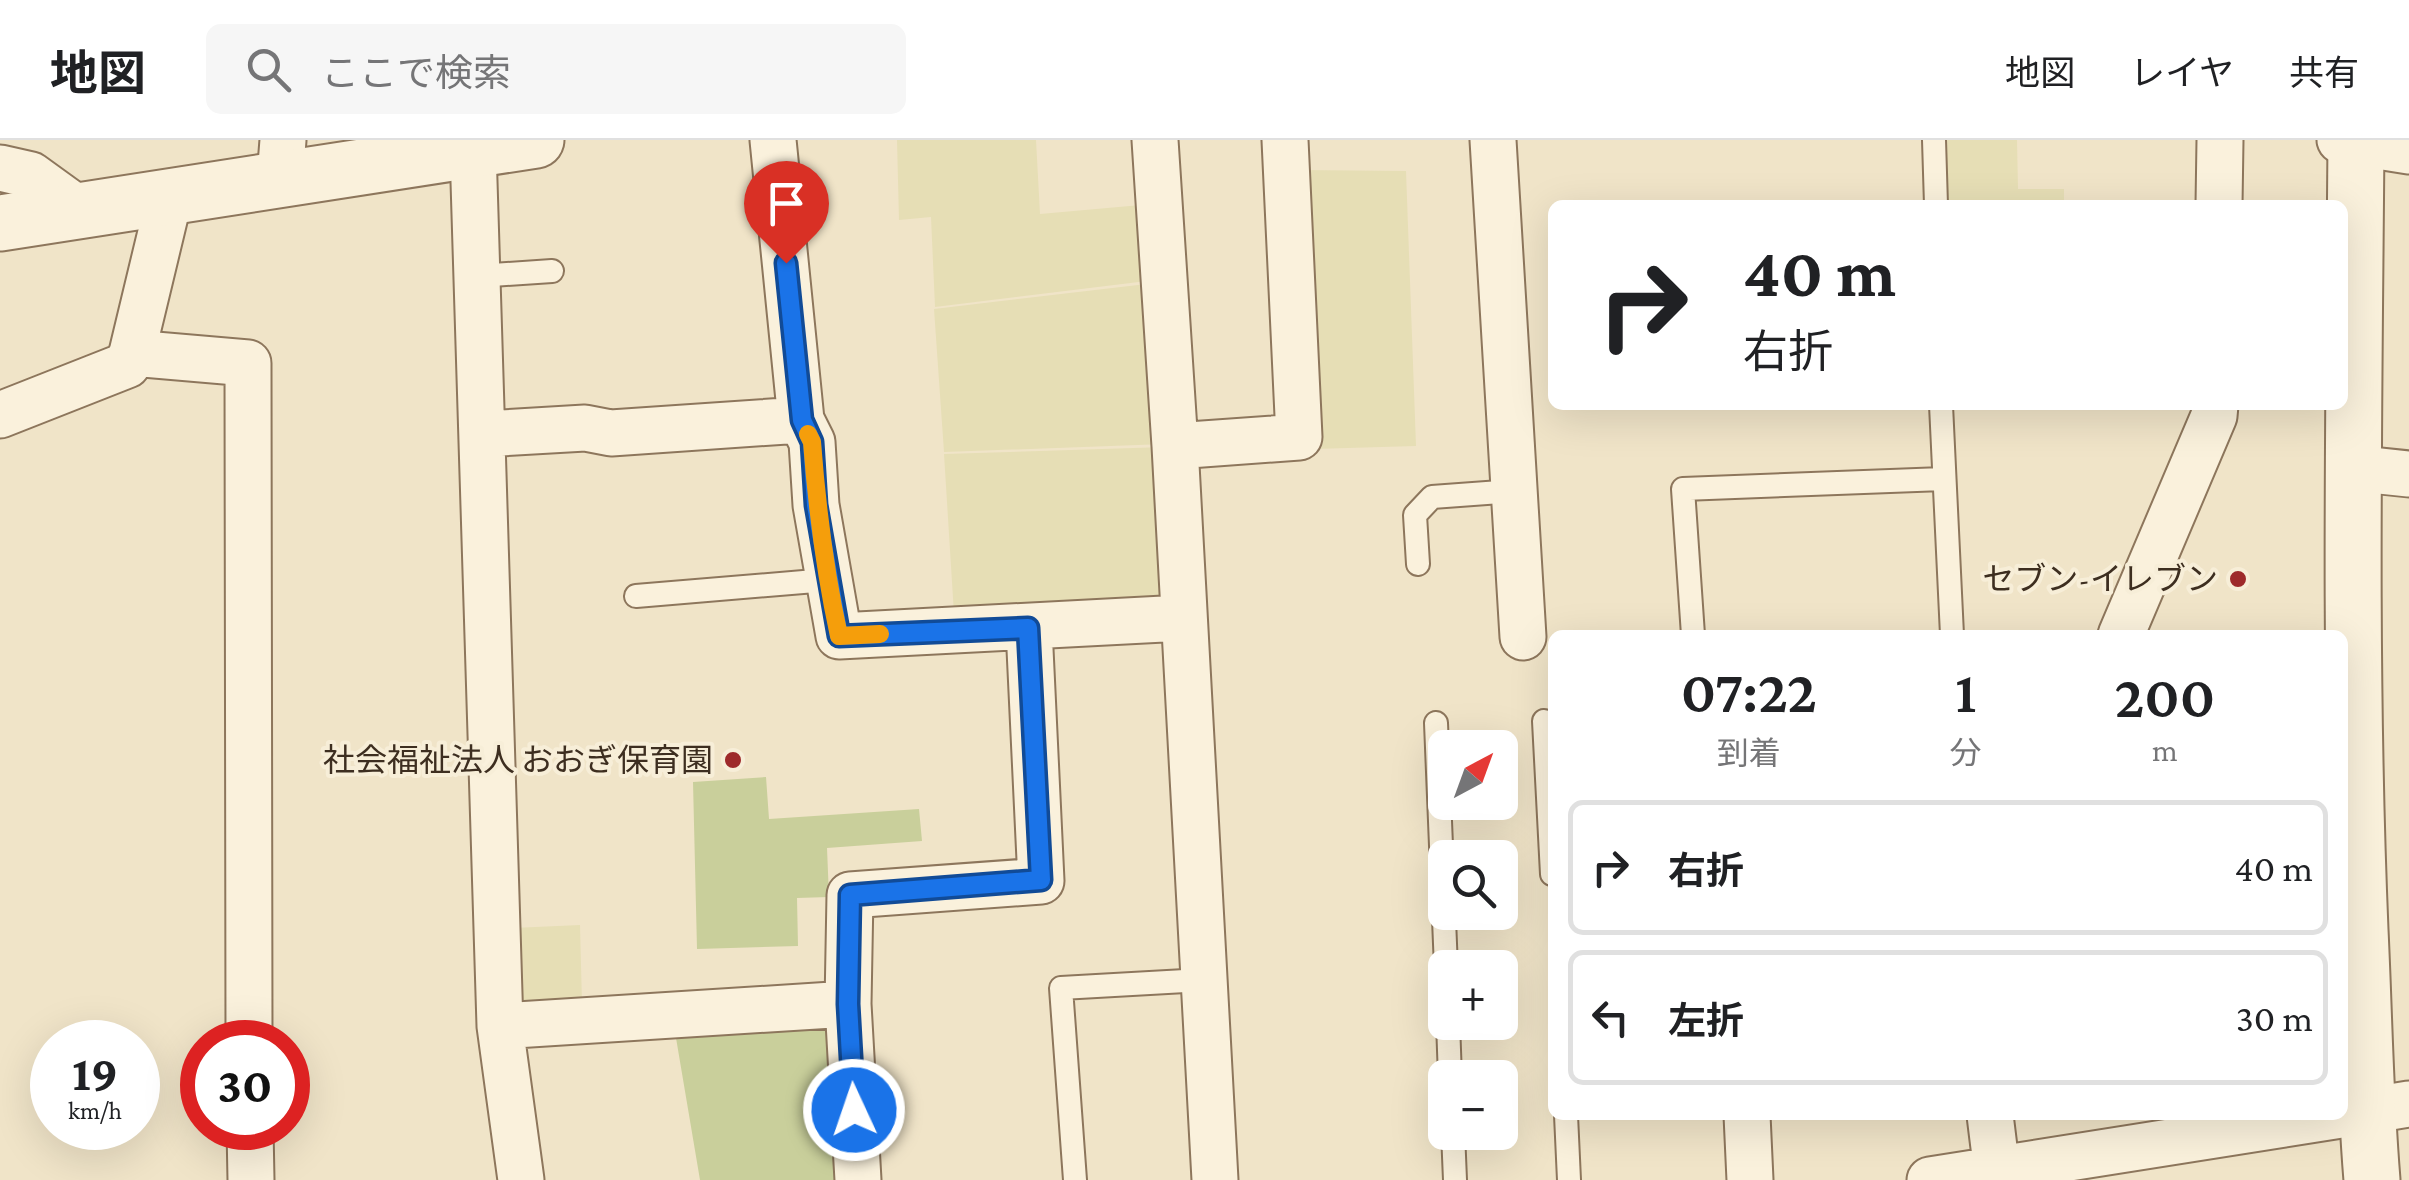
<!DOCTYPE html>
<html lang="ja">
<head>
<meta charset="utf-8">
<style>
	:root { --surface:#fff; --page:#f6f6f6; --text:#202124; --muted:#757577; --line:#e0e0e0 }
	body { margin:0; font-family:"Crimson Pro","Noto Sans JP",serif; background:var(--page); color:var(--text); height:100vh; display:flex; flex-direction:column; font-size:38px; white-space:nowrap }
	* { box-sizing:border-box; margin:0 }
	p { font-size:32px; color:var(--muted) }
	.icon { flex:none; width:55px; height:55px; fill:none; stroke:currentColor; stroke-width:2; stroke-linecap:round; stroke-linejoin:round }
	.map { position:relative; flex:1; overflow:hidden }
	.sheet { position:absolute; left:1548px; top:490px; width:800px; height:490px; display:flex; flex-direction:column; background:var(--surface); border-radius:15px; box-shadow:0 10px 40px #0002 }
	.sheet>* { flex:none }
	.banner { position:absolute; left:1548px; top:60px; width:800px; height:210px; border-radius:15px; box-shadow:0 10px 40px #0002; background:#fff; color:var(--text); overflow:hidden }
	.needle { width:65px; rotate:41deg }
	.tools { position:absolute; left:1428px; top:590px; display:grid; gap:20px }
	.tools a { display:grid; place-items:center; width:90px; height:90px; border-radius:15px; background:var(--surface); box-shadow:0 10px 40px #0002; font-size:50px }
	.speed { position:absolute; left:30px; top:880px; display:flex; gap:20px; font-size:50px; font-weight:700; text-align:center }
	.speed>* { display:grid; place-content:center; width:130px; height:130px; border-radius:50%; background:var(--surface); box-shadow:0 10px 40px #0002; line-height:1 }
	.speed small { font-size:25px; font-weight:400 }
	.speed .limit { border:15px solid #d22; background:#fff; color:#111 }
	.pin { position:absolute; display:grid; place-items:center; width:85px; height:85px; color:#fff; margin:-102px -42px; border-radius:50% 50% 50% 0; rotate:-45deg; box-shadow:0 0 10px #0007 }
	.pin .icon { rotate:45deg }
	.me { position:absolute; width:110px; margin:-55px; rotate:357deg; stroke-linejoin:round; filter:drop-shadow(0 0 8px #0008) }
	.turn { display:flex; align-items:center; gap:35px; height:210px; padding:0 30px; font-size:45px }
	.turn .icon { width:130px; height:130px; stroke-width:2.5 }
	.turn b { display:block; font-size:70px; line-height:85px }
	.eta { display:flex; justify-content:space-evenly; align-items:center; height:170px; text-align:center }
	.eta b { font-size:60px; font-weight:600; line-height:70px }
	ul { padding:0; list-style:none }
	li { display:flex; align-items:center; gap:30px; height:135px; margin:0 20px 15px; padding:0 10px; border:5px solid var(--line); border-radius:15px }
	li div { flex:1 }
	li b { display:block; font-size:38px }
	li em { font-style:normal }
	header { display:flex; align-items:center; gap:60px; box-sizing:border-box; height:140px; padding:0 50px; background:var(--surface); border-bottom:2px solid var(--line) }
	header strong { font-size:48px }
	nav { display:flex; gap:55px; margin-inline-start:auto; font-size:35px }
	.search { width:700px; height:90px; background:var(--page); display:flex; align-items:center; gap:25px; box-sizing:border-box; padding:0 35px; border-radius:15px; color:var(--muted); font-size:38px }
	.map>svg:first-child { display:block }
</style>
</head>
<body>
<header>
<strong>地図</strong>
<div class="search"><svg class="icon" aria-label="search" viewBox="0 0 24 24"><circle cx="10" cy="10" r="6"/><path d="M15 15l6 6"/></svg>ここで検索</div>
<nav><a>地図</a><a>レイヤ</a><a>共有</a></nav>
</header>
<div class="map">
<svg width="2409" height="1040" viewBox="0 0 2409 1040">
	<rect width="100%" height="100%" fill="#f0e4c8"/>
	<path fill="#e6deb5" d="M897,0H1036L1040,74L1152,64L1155,140L935,167L931,77L899,80Z
		M1945,0H2017L2018,49H2064V65H1947Z
		M1298,30L1406,31L1416,306L1314,309Z
		M1155,143L1165,304L944,312L934,169Z
		M1165,307L1171,449L1160,463L954,474L944,314Z
		M580,785L582,864L530,867L514,853L513,788Z"/>
	<path fill="#c9cf9b" d="M766,637L769,679L919,669L922,701L827,708L829,757L797,758L798,806L697,809L693,642Z
		M821,882L838,896L843,1040H700L675,892Z"/>
	<g fill="none" stroke-linecap="round" stroke-linejoin="round">
		<g stroke="#8d765c" stroke-width="26">
			<path id="service" d="M1934,0L1936,65
				M478,136L552,131
				M1941,265L1952,495
				M1418,424L1415,375L1432,357L1514,351
				M636,456L827,440
				M1693,495L1683,349L1943,339
				M1544,581L1552,734
				M1436,583L1446,828
				M1448,882L1450,938
				M1566,975L1569,1040
				M1453,992L1455,1040
				M1075,1040L1061,848L1203,840"/>
		</g>
		<g stroke="#8d765c" stroke-width="49">
			<path id="minor" d="M1155,0L1175,306L1215,1040
				M1493,0L1523,497
				M2340,0L2409,11
				M473,9L500,886L521,1040
				M0,28L31,35L78,69
				M280,38L283,0
				M2219,65L2220,0
				M132,213L170,55
				M0,275L127,225L132,213L248,223L249,902
				M801,280L812,302L816,365L839,496L1183,478
				M484,294L585,288L611,293L801,280L773,0
				M1175,306L1299,297L1285,0
				M2352,328L2409,334
				M2121,495L2214,276L2215,265
				M500,886L848,864
				M1747,975L1750,1040
				M1990,975L1998,1040
				M2342,975L2409,964
				M250,988L251,1040
				M858,1040L848,864L850,755L1041,741L1029,488
				M1930,1040L2341,975"/>
		</g>
		<g stroke="#8d765c" stroke-width="59">
			<path id="tertiary" d="M2356,0C2354,263 2349,526 2360,790C2364,873 2365,957 2372,1040
				M0,83L536,0"/>
		</g>
		<use href="#service" stroke="#faf1dc" stroke-width="22"/>
		<use href="#minor" stroke="#faf1dc" stroke-width="45"/>
		<use href="#tertiary" stroke="#faf1dc" stroke-width="55"/>
	</g>
	<g fill="none" stroke-linecap="round" stroke-linejoin="round">
		<g stroke="#114b97" stroke-width="25">
			<path id="route" d="M786,123L802,280L812,302L816,365L839,496L1028,488L1041,740L850,755L848,864L854,970"/>
		</g>
		<use href="#route" stroke="#1a73e8" stroke-width="18"/>
		<path stroke="#f59e0b" stroke-width="18" d="M808,294L812,302C817,368 825,432 839,496L880,494"/>
	</g>
	<g fill="#9e2a2b" stroke="#f7eed8" stroke-width="4">
		<circle cx="2238" cy="439" r="10"/>
		<circle cx="733" cy="620" r="10"/>
	</g>
	<g text-anchor="middle" stroke-width="8" stroke-linejoin="round" paint-order="stroke">
		<g font-size="32" fill="#3d2e20" stroke="#f7eed8" text-anchor="end">
			<text x="2218" y="450">セブン-イレブン</text>
			<text x="713" y="631">社会福祉法人 おおぎ保育園</text>
		</g>
	</g>
</svg>
<div class="tools">
<a><svg class="needle" viewBox="-14 -14 28 28"><path d="M0-13l5 13h-10z" fill="#e53935"/><path d="M0 13l5-13h-10z" fill="#757577"/></svg></a>
<a><svg class="icon" aria-label="search" viewBox="0 0 24 24"><circle cx="10" cy="10" r="6"/><path d="M15 15l6 6"/></svg></a>
<a>+</a>
<a>−</a>
</div>
<div class="speed"><div>19<small>km/h</small></div><div class="limit">30</div></div>
<div class="pin" style="left:786px;top:123px;background:#d93025"><svg class="icon" aria-label="arrive" viewBox="0 0 24 24"><path d="M6 21V4h12l-3 4 3 4H6"/></svg></div>
<svg class="me" style="left:854px;top:970px" viewBox="-20 -20 40 40"><circle r="17" fill="#1a73e8" stroke="#fff" stroke-width="3"/><path d="M0-11L8 9 0 5-8 9z" fill="#fff"/></svg>
<div class="banner">
<div class="turn"><svg class="icon" aria-label="right" viewBox="0 0 24 24"><path d="M7 20v-9h11M14 6l5 5-5 5"/></svg><div><b>40 m</b>右折</div></div>
</div>
<section class="sheet">
<div class="eta">
<div><b>07:22</b><p>到着</p></div>
<div><b>1</b><p>分</p></div>
<div><b>200</b><p>m</p></div>
</div>
<ul>
<li><svg class="icon" aria-label="right" viewBox="0 0 24 24"><path d="M7 20v-9h11M14 6l5 5-5 5"/></svg><div><b>右折</b></div><em>40 m</em></li>
<li><svg class="icon" aria-label="left" viewBox="0 0 24 24"><path d="M17 20v-9H6M10 6l-5 5 5 5"/></svg><div><b>左折</b></div><em>30 m</em></li>
</ul>
</section>
</div>
</body>
</html>
